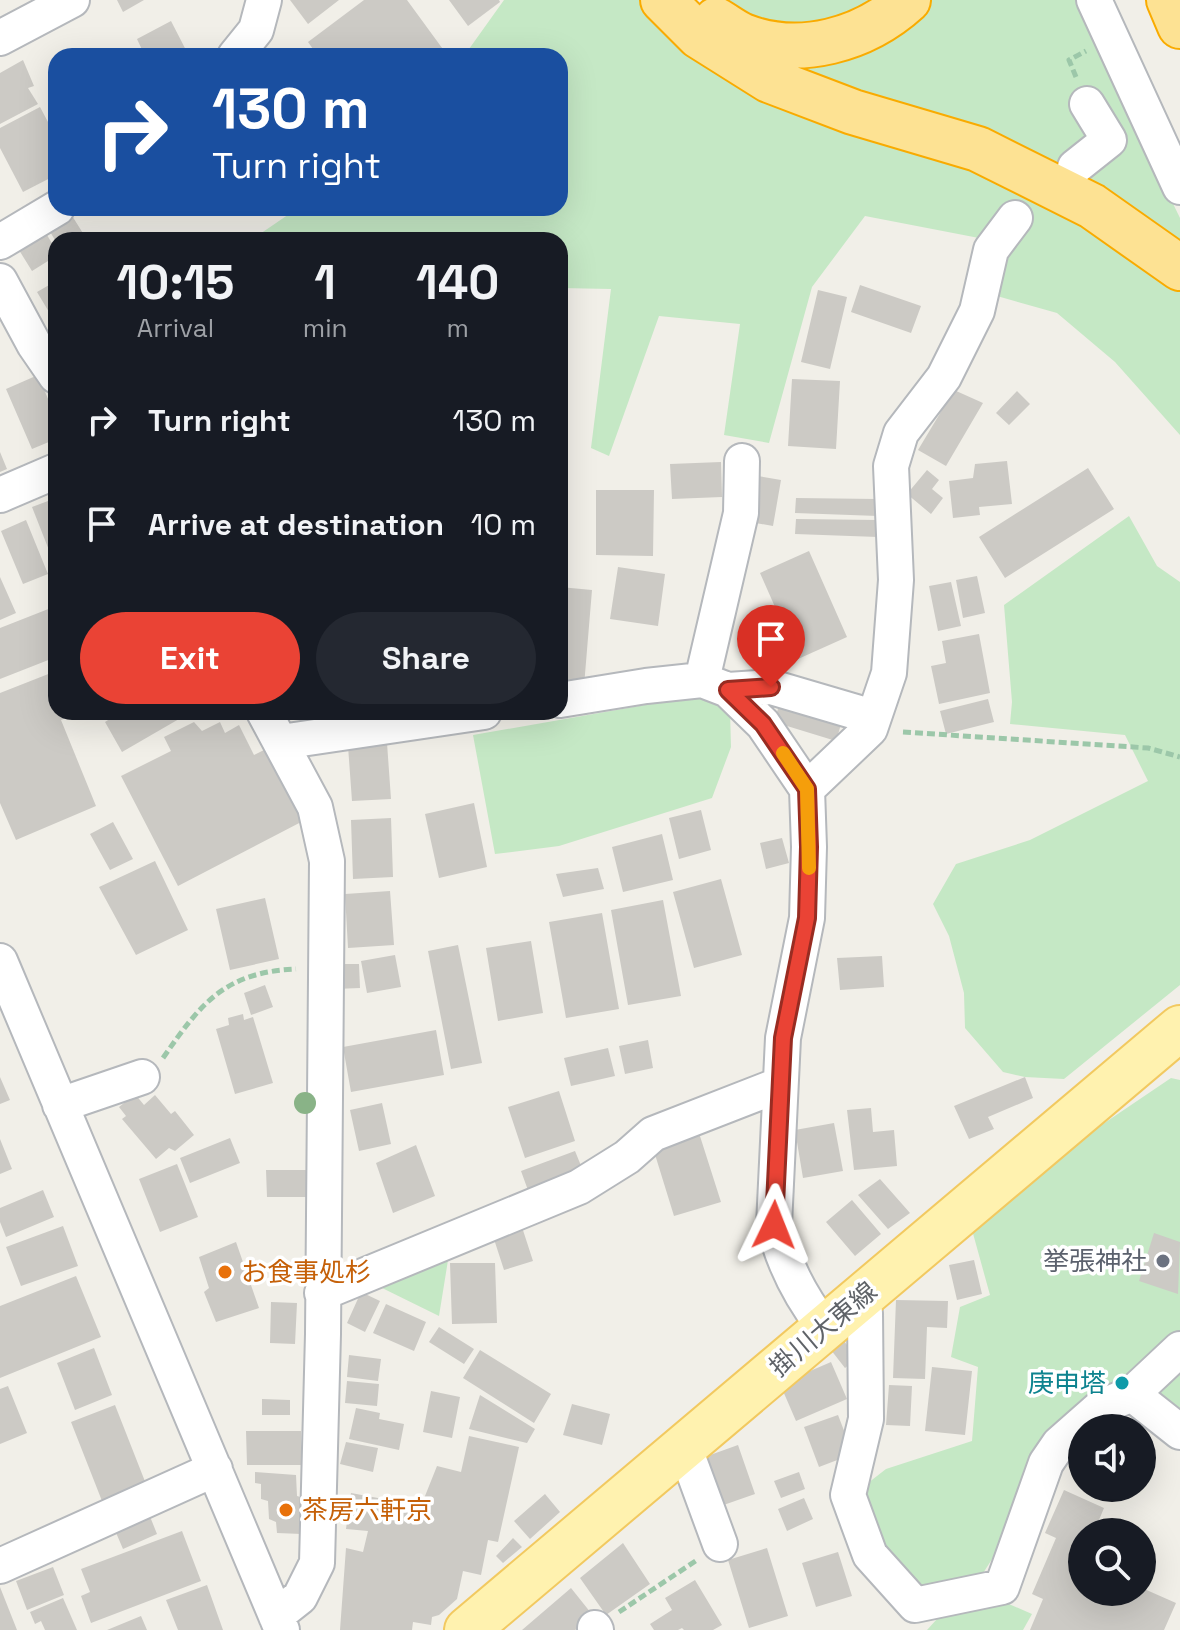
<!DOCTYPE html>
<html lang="en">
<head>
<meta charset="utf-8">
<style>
	:root { --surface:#171b24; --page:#242831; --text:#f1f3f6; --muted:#9ea1a6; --accent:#ea4335 }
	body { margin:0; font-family:"Space Grotesk","Noto Sans JP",sans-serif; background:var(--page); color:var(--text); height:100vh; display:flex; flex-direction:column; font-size:30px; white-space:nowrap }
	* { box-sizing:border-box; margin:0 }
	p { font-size:26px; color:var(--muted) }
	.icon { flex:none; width:44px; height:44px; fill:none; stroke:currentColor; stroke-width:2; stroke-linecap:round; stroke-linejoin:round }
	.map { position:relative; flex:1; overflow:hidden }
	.details { position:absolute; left:48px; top:232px; width:520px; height:488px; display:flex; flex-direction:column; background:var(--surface); border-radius:24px; box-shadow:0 8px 32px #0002 }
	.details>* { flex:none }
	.hud { position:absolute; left:48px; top:48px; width:520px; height:168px; border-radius:24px; box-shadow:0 8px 32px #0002; background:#1a4fa0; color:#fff; overflow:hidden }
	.buttons { position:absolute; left:1068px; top:1414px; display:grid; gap:16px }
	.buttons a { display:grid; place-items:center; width:88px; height:88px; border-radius:50%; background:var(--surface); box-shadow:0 8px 32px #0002; font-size:40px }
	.pin { position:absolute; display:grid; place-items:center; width:68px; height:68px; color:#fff; margin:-82px -34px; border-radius:50% 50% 50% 0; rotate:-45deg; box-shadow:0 0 8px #0007 }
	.pin .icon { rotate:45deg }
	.me { position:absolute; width:88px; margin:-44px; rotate:2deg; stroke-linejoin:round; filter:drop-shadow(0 0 6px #0008) }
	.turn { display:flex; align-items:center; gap:28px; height:168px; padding:0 32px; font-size:36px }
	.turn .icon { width:104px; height:104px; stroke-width:2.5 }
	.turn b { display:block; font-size:56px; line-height:68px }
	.eta { display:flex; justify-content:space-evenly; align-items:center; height:136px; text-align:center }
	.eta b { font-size:48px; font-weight:700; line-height:56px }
	.cta { display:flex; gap:16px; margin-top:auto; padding:16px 32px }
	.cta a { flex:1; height:92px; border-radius:48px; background:var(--accent); color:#fff; font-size:32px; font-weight:700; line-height:92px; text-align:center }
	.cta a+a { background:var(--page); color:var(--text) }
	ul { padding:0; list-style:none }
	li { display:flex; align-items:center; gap:24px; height:104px; padding:0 32px }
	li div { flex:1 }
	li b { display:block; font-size:30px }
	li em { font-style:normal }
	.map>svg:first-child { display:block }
</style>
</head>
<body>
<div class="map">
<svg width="1180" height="1630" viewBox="0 0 1180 1630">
	<rect width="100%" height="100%" fill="#f1efe8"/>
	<path fill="#c5e8c5" d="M504,0H660L1100,228L1180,291V435L1115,362L1057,313L997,296L1010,244L865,216L812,287L769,443L724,435L740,324L659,316L609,456L591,448L611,289L560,288V240H251L298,208H560V56H464Z
		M714,0H888L864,16L784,31Z
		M926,0H1078L1122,99L1180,218V257L861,102L775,56Z
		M1129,516L1157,566L1180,582V985L1064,1079L1025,1077L1003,1072L965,1028L964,993L949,936L933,904L956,864L1030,840L1148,781L1125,735L1010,724L1012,702L1004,605Z
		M702,695L730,710L731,747L712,798L559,846L495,854L473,735Z
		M1171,1078L1180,1080V1332L1157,1358L1134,1377L1015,1523L980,1578L915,1605L850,1497L886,1469L972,1441L978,1367L951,1357L960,1307L990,1295L969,1219L1035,1170Z
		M449,1254L439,1316L378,1286Z
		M1180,1369V1424L1150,1401Z
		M1002,1601L1032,1614L1023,1630H927L937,1619Z"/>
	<path fill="#cccac5" d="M117,0H144L123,12Z
		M290,0H339L308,24Z
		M364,0H407L445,52L440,56H318L308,42Z
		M449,0H499L500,2L468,26Z
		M171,21L189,56H145L137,39Z
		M23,60L34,86L28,88L38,104L0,124V73Z
		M40,107L56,137V175L23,192L0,148V128Z
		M69,211L86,238L55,240L46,225Z
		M41,225L56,250V256L32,271L14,242Z
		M56,281V308L49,312L37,292Z
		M860,285L921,306L911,333L851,312Z
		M818,290L847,297L830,369L801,362Z
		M38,375L56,418V439L32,449L6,389Z
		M792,379L840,381L836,449L788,446Z
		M954,390L983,403L946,466L918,450Z
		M1017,391L1030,404L1009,425L996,413Z
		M0,452L7,469L0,472Z
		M1007,461L1012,504L979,507L980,515L953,518L949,481L973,478L975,464Z
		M721,462L722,497L672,499L670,464Z
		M1088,468L1114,509L1005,578L979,537Z
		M927,470L939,480L932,489L943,498L931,514L907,494Z
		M758,476L781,480L773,526L750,522Z
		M596,490H654L653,556L596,555Z
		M56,498V568L32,507Z
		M796,498L877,499L878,516L795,513Z
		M796,519L878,520V537L795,534Z
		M26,520L48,574L23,584L1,531Z
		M809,551L847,637L798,659L760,573Z
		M618,567L665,574L658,626L610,619Z
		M977,576L985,613L963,618L956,580Z
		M0,577L16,613L0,620Z
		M951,582L961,626L938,631L929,586Z
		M560,587L592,590L584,686L560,684Z
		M56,606V657L0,679V628Z
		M979,634L990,693L939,704L931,666L946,663L942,641Z
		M56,671V712H81L61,720L96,806L16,840L0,803V693Z
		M988,699L994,722L946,734L940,711Z
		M780,702L842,721L836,741L774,722Z
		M114,712H175L179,719L122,752L105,722L116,715Z
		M194,722L202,731L220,722L225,733L239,725L254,755L268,748L305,820L178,886L121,776L171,751L164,737Z
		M387,743L391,799L352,801L348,746Z
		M474,803L487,867L439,878L425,814Z
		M701,810L711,850L679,859L669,818Z
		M391,818L393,877L353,879L351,820Z
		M113,822L133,859L110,870L90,834Z
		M662,834L673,880L623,892L612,847Z
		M782,838L789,863L766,869L760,843Z
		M155,861L188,930L136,955L99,887Z
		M598,868L604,889L563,897L556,874Z
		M721,879L742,955L694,968L673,892Z
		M390,891L394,945L348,948L345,894Z
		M265,898L279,959L230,970L216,909Z
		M663,900L681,996L628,1005L611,910Z
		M602,913L619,1009L566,1018L549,922Z
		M531,941L543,1013L498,1021L486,948Z
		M458,945L482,1063L451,1069L428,951Z
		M395,955L401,987L367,993L361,961Z
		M882,956L884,987L840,990L837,958Z
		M335,964H359L360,988L335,989Z
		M265,985L273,1007L251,1015L244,993Z
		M243,1014L244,1020L253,1017L273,1083L235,1094L216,1029L229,1025L228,1018Z
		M436,1030L444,1075L351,1092L343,1047Z
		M648,1040L653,1068L625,1074L619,1046Z
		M608,1048L615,1076L571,1086L564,1058Z
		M0,1077L10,1100L0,1104Z
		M1025,1077L1033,1098L988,1117L994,1129L969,1139L954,1106Z
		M559,1091L575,1141L525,1158L508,1107Z
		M135,1094L144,1105L155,1095L171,1114L175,1111L194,1135L175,1151L169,1148L156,1159L122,1119L126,1116L119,1107Z
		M382,1103L391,1144L359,1151L350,1110Z
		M871,1108L873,1132L894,1130L897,1166L854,1170L847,1110Z
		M834,1123L843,1171L803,1178L795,1130Z
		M699,1133L721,1202L674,1216L653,1148Z
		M230,1138L240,1163L190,1183L180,1158Z
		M0,1139L12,1169L0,1174Z
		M416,1145L435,1196L393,1213L376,1163Z
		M575,1151L584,1173L529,1193L521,1171Z
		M177,1164L198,1217L160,1232L139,1179Z
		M266,1170H311V1197H267Z
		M880,1179L910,1213L888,1229L858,1195Z
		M43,1190L54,1217L6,1237L0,1222V1208Z
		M852,1200L881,1234L855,1256L826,1222Z
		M521,1224L533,1261L504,1270L492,1233Z
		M63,1226L78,1266L21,1286L6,1247Z
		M1154,1233L1180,1242L1178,1294L1139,1281Z
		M236,1242L259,1308L216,1322L204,1292L209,1288L199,1257Z
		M974,1260L982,1294L957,1300L949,1265Z
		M450,1263H495L497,1323L452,1324Z
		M76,1276L101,1337L0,1378V1306Z
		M361,1292L380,1301L365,1332L347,1323Z
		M896,1300L948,1301L947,1328L927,1327L925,1379L893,1378Z
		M271,1302L297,1303L295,1344L270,1343Z
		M386,1304L426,1322L414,1351L373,1333Z
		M439,1327L474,1349L464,1364L429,1342Z
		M844,1341L857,1358L845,1368L831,1350Z
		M94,1348L112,1395L75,1410L57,1363Z
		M480,1350L551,1394L534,1423L463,1378Z
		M349,1355L381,1359L378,1381L347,1377Z
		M831,1362L847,1399L796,1421L780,1384Z
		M932,1367L972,1371L965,1435L925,1431Z
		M347,1381L379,1384L377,1406L345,1403Z
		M889,1385L912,1386L910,1426L886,1425Z
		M8,1386L27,1433L0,1444V1389Z
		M431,1391L460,1397L452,1438L423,1432Z
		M480,1395L535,1429L527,1443L469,1429Z
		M262,1399L290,1400V1415H262Z
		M572,1404L610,1414L602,1445L563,1435Z
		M115,1405L146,1484L102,1501L71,1422Z
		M356,1408L380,1413L379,1419L404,1424L399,1450L349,1439Z
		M838,1415L853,1454L819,1467L804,1427Z
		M246,1431H301V1465H247Z
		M469,1436L519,1447L498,1542L488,1540L481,1575L463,1571L457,1599L439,1615L432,1617L431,1625L413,1622L412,1630H340L346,1548L363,1552L368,1531L346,1529L351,1493L421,1506L437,1466L461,1472Z
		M346,1442L378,1448L373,1472L340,1464Z
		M738,1445L755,1494L715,1508L699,1459Z
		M255,1472L296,1475L297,1496L304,1498L302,1534L277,1533L276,1522L269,1519L268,1501L261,1499V1484L255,1483Z
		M799,1472L805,1489L781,1498L774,1481Z
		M1108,1488H1125L1121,1495Z
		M1064,1490L1104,1508L1094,1532H1082V1592H1142V1588L1176,1603L1164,1630H1030L1043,1599L1032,1594L1056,1538L1045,1533Z
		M545,1494L560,1512L530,1539L514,1521Z
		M804,1498L813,1519L787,1531L778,1509Z
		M149,1514L157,1534L123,1549L114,1528Z
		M182,1531L201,1581L91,1623L81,1596L90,1592L81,1569Z
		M513,1538L522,1547L503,1563L496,1556Z
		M623,1543L650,1584L606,1615L580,1578Z
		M767,1548L788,1616L749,1628L728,1560Z
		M838,1552L852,1596L816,1607L802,1563Z
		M53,1567L64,1595L27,1610L16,1581Z
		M695,1580L722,1625L713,1630H684L682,1628L678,1630H654L650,1624L672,1610L665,1598Z
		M207,1585L223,1630H178L166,1600Z
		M0,1587L17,1630H0Z
		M571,1588L595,1618L575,1630H522Z
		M63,1598L77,1630H45L41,1621L35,1624L30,1612Z
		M141,1616L147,1630H107Z"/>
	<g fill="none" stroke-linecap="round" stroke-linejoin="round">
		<g stroke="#b5b8bc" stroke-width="38">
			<path id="minor" d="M1094,0L1180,187
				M0,38L72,0
				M235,56L256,30L264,0
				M1075,167L1109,140L1087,104
				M0,242L57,208
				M0,281L34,344L56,376
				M0,495L56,471
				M702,680L741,513L742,461
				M728,690L771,687L873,717
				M560,700L646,686L702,680L728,690L763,724L807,789L809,847L807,918L783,1038L774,1225C783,1263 800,1296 824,1327
				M264,712L315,807L327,861L323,1334L317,1563L300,1597L276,1616
				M281,742L484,712
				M807,789L870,729L889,673L896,580L891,466L901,433L944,377L977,311L991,250L1015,218
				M0,961L282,1630
				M60,1105L142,1077
				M322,1293L579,1187L627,1157L653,1134L779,1085
				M855,1301L865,1313L866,1419L848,1495L870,1555L915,1605L1002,1587L1046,1463L1059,1444L1101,1407L1132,1394L1180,1349
				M1132,1394L1180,1432
				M684,1446L720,1544
				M0,1566L215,1469
				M595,1628L596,1630"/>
		</g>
		<g stroke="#f2c960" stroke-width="48">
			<path id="major" d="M467,1630L1180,1028"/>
		</g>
		<g stroke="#f9ab00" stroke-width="48">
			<path id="highway" d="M663,0L699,36L769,80L853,112L978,149L1092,206L1180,268
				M1169,0L1180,26
				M716,20C725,25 734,32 743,36C800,58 864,40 908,0"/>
		</g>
		<path stroke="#9cc7a9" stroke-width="5" stroke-dasharray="8 4" stroke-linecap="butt" d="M1076,77L1069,60L1086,51
			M903,732L1148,748L1180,757
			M163,1058C201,1003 225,972 296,969
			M619,1612L697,1560"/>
		<use href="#minor" stroke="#fff" stroke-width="34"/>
		<use href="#major" stroke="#fff2af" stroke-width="44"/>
		<use href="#highway" stroke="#fde293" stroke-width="44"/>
	</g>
	<circle fill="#89b387" cx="305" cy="1103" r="11"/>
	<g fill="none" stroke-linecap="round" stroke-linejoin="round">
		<g stroke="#982c22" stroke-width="20">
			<path id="route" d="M771,687L728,690L763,724L807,789L809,847L807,918L783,1038L774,1225"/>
		</g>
		<use href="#route" stroke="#ea4335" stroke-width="14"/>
		<path stroke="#f59e0b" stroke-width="14" d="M783,753L807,789L809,868"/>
	</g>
	<circle fill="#6b7280" stroke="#fff" stroke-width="3" cx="1163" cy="1261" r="8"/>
	<g fill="#e8710a" stroke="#fff" stroke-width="3">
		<circle cx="225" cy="1272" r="8"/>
		<circle cx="286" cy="1510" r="8"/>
	</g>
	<circle fill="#0f9aa8" stroke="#fff" stroke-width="3" cx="1122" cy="1383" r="8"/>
	<g text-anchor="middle" stroke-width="7" stroke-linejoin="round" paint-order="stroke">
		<g font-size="26" fill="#5b616d" stroke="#fff" text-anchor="end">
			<text x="1147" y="1270">挙張神社</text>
		</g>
		<g font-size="26" fill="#c56008" stroke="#fff" text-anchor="start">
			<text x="241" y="1281">お食事処杉</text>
			<text x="302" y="1519">茶房六軒京</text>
		</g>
		<g font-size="26" fill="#5f6368" stroke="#fff">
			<text transform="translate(823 1329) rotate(-40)" y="9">掛川大東線</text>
		</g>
		<g font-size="26" fill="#0d838f" stroke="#fff" text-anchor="end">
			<text x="1106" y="1392">庚申塔</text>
		</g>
	</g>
</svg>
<div class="buttons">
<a><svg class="icon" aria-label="sound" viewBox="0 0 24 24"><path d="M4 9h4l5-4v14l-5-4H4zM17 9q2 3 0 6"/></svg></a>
<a><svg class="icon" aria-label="search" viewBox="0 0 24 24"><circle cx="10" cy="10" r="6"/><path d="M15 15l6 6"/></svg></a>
</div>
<div class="pin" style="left:771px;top:687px;background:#d93025"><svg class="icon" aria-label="arrive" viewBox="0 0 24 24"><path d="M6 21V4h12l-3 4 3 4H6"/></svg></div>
<svg class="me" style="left:774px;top:1225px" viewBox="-20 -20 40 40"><path d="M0-17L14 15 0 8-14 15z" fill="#ea4335" stroke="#fff" stroke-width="4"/></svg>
<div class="hud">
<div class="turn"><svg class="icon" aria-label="right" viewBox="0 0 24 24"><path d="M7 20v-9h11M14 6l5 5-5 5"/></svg><div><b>130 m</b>Turn right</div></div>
</div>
<section class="details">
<div class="eta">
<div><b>10:15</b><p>Arrival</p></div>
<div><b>1</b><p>min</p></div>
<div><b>140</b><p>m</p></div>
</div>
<ul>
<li><svg class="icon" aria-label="right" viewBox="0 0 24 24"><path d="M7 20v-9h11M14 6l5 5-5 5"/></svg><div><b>Turn right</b></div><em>130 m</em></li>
<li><svg class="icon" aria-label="arrive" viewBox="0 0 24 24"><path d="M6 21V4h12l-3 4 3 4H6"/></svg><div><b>Arrive at destination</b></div><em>10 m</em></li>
</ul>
<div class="cta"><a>Exit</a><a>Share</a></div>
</section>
</div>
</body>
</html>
